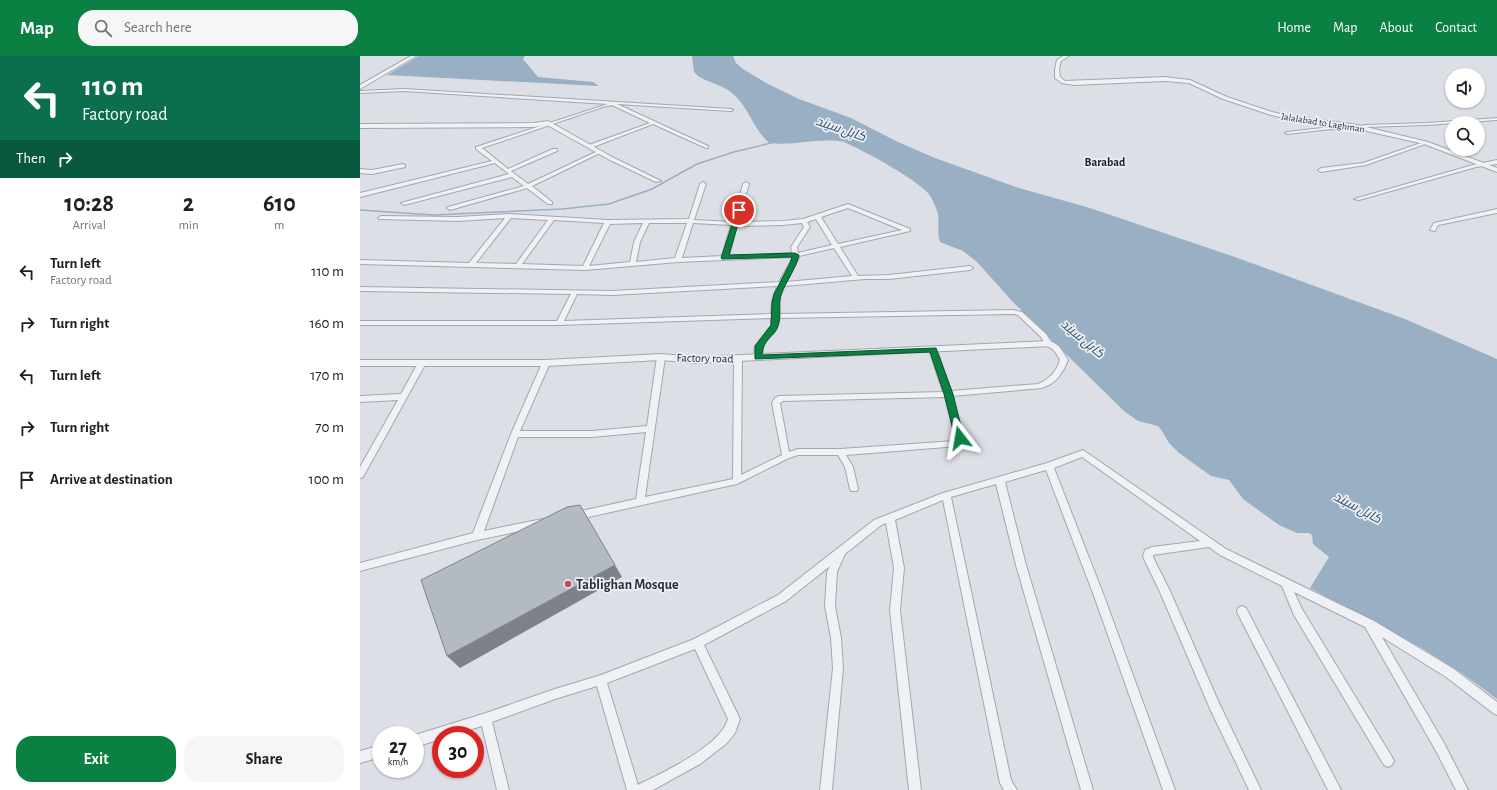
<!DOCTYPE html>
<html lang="en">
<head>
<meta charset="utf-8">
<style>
	:root { --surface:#fff; --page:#f6f6f6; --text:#202124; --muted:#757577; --accent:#0b8043 }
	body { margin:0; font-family:"Alegreya Sans",Cairo,sans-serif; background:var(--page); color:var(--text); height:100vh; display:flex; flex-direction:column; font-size:15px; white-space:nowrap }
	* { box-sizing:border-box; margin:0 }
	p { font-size:13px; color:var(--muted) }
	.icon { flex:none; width:22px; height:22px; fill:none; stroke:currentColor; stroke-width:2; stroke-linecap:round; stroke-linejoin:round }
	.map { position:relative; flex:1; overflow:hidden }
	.sheet { display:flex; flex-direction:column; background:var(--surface); width:360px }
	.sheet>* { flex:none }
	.banner { background:#0b6e4f; color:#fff; overflow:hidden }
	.controls { position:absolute; left:1085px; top:12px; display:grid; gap:8px }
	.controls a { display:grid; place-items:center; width:40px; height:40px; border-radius:50%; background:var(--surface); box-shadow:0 1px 3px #0004; font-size:20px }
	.speed { position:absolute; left:12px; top:670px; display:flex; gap:8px; font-size:20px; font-weight:700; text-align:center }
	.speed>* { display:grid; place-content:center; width:52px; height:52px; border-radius:50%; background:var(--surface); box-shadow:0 1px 3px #0004; line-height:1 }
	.speed small { font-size:10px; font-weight:400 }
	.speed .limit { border:6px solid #d22; background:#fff; color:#111 }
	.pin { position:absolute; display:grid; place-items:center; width:34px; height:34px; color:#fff; margin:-17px; border:2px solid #fff; border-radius:50%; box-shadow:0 1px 4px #0007 }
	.me { position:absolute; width:44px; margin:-22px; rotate:346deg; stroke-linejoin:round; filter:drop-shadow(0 0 3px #0008) }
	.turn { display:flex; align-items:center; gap:14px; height:84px; padding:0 16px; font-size:18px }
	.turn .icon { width:52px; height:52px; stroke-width:2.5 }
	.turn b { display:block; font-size:28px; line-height:34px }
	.then { display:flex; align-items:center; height:38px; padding:0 16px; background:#0003; gap:8px; font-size:15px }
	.eta { display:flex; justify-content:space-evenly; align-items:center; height:68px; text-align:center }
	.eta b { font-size:24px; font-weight:600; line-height:28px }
	.action { display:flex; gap:8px; margin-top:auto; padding:8px 16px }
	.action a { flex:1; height:46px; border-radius:16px; background:var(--accent); color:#fff; font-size:16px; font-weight:600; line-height:46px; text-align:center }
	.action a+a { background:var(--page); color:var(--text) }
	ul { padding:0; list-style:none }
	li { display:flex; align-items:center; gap:12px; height:52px; padding:0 16px }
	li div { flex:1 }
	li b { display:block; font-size:15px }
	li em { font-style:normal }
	header { display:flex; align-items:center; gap:24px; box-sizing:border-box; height:56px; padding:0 20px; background:var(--accent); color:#fff }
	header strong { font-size:19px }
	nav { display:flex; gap:22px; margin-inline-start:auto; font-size:14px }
	.search { width:280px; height:36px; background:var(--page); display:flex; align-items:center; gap:10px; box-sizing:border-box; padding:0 14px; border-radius:16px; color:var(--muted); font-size:15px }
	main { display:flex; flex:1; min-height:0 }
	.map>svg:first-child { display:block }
</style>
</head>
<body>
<header>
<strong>Map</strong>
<div class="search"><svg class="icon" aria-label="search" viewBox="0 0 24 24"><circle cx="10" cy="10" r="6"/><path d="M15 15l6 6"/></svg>Search here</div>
<nav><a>Home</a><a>Map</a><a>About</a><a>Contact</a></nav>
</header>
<main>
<section class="sheet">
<div class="banner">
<div class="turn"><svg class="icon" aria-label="left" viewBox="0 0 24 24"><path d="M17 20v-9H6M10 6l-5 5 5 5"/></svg><div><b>110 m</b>Factory road</div></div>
<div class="then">Then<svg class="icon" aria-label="right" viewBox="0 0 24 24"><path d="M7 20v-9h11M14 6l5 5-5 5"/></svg></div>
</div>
<div class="eta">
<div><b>10:28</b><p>Arrival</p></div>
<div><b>2</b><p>min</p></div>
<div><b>610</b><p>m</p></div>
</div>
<ul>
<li><svg class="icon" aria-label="left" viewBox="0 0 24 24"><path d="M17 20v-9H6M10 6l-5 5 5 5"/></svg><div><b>Turn left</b><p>Factory road</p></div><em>110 m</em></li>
<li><svg class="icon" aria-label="right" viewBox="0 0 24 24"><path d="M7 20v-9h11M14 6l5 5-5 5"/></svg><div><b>Turn right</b></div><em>160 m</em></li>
<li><svg class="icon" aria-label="left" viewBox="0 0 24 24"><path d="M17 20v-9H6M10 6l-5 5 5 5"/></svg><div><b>Turn left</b></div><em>170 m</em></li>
<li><svg class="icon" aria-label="right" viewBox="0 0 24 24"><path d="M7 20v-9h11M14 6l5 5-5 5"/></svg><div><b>Turn right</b></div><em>70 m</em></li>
<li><svg class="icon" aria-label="arrive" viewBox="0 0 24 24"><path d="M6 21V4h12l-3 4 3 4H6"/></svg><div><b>Arrive at destination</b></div><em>100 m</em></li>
</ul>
<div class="action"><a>Exit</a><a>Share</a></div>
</section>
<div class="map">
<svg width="1137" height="734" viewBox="0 0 1137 734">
	<rect width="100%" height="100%" fill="#dce0e6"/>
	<path fill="#99afc4" d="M59,0H165L163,3L178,21L233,26L239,30L27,19Z
		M332,0H373L376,7L383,13L406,27L439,43L491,62L538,86L575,102L659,132L730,152L872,200L1045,263L1137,303V643L1103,618L1065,594L950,532L969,501L953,488L952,479L949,477H937L919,469L883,443L869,424L851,420L819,397L809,387L802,375L798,370L778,365L764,355L652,245L617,206L603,195L580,186C576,175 581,163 576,152C574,148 572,142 569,138C553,121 506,96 484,86C462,81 434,90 409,87C393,73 389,51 372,37C363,29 349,27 338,20L334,16Z"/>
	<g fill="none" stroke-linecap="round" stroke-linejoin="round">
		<path stroke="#99afc4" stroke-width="1.5" d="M0,154L73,159L202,153L249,148L292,133L337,108L374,96L411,87"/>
		<g stroke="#a2a7af" stroke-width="2">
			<path id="minor" d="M44,33L371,53L373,54L371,55L257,48L348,90V92H346L293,68L233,91H229V89L290,67L252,49L243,51L122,92L148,113L193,93H197V95L151,115L168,128L238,95L242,96L172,130L192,146V148H188L167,132L90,154L87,152L88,151L164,130L152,121L44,149L41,147L149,118L135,107L0,141V137L132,105L116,93V91L248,48L44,35L0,37V35Z
				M1137,62V64L1067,69L1005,71L994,74L971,73L927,78L925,77L927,76L971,71L994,72L1005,69L1067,67Z
				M1064,86L1068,87L1006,109L961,116L958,114L961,112L1003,107Z
				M1137,104V108L1116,111L999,144L994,143L1113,109Z
				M43,108L45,109V111L12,118L0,117V113L12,114Z
				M343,126L346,128L334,164L372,166L383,128L386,126L389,128L378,166L423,165L443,163L488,148L550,173V175L480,191L498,220L529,219L610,210L613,212L610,214L529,223H505L424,230L418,246V258L653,254L662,256L686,278L691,286C700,288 703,297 708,304L704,313L698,322L691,328L682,332L592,340L604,382L601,389L599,390L486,399L493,411L498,433L497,435H491L490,433L485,411L478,399H438L429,402L377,428L215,464L212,463L210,460L212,457L276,443L286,376L232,381H158L124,475L182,463L185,464L187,467L185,470L117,484L0,515V507L113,477L151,378L183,305H186L190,307L160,375H232L287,370L297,301L301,299H304L305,301L285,441L373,423L374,302L375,300H381L382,302L381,419L422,399L412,347L415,342L419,340L583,336L569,294L573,292L577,294L591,335L678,328C690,323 696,316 700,304C696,297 694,292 686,290L681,281L658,259L653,258L418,262L417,270L403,290L402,301L398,303L394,301L395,290L411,270V262L199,269H0V265H197L211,238L0,235V231L252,235L419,226L433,201L318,206L225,214L0,208V204L109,207L145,162L98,165L19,163L18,162L21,160L98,161L149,158L248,164L329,163L340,128ZM488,152L542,174L478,188L461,161ZM151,162L188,164L156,208L116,207ZM456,163L472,189L438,197L437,191L450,171L447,166ZM194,164L244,167L223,210L162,208ZM283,167L274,186L270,206L229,210L250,168ZM289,167H327L315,202L276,206L280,186ZM333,167L371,169L362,200L322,202ZM442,167L444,171L431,191L432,197L369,200L377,170L423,169ZM474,192L492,220L426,226L439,202V200ZM417,230L412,246L411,258L204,265L217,238L252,239ZM585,341L596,382L595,385L480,393H438L429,396L420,347L423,345Z
				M1137,153V157L1078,169L1075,175L1070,174L1074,167Z
				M59,305H62L66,307L3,421L0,422V411L38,344L0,346V340L41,338Z
				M723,394L866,493L1014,565L1094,613L1137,646V659L1133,657L1086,621L1022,581L1084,687L1108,734H1096L1076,695L1005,571L934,536L942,553L1032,701L1034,705L1032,709L1028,711L1024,709L934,559L922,530L860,499L849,491L793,499V501L810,535L859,647L901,734H889L851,655L800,536L783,501L785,494L792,491L840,485L722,401L694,412L744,540L815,734H803L734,540L686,414L645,426L666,509L733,734H721L656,509L636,428L591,441L651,724L657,734H644L640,727L583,444L535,464L544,512L540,554L561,734H549L530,554L534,512L526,467L520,470L485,498L477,516L475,550L481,582L483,612L472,734H460L473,612L471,582L465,550L467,516L470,510L426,545L344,589L380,663L375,677L367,687L340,708L293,734H267L237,630L195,643L132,666L149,734H137L122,670L93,679H81V683L55,691V679L126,657L195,633L241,619L334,583L418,539L514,464L583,437L687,407ZM335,593L368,663C360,691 303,716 278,729L247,627Z
				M882,550L886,552L981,734H968L878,558L877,555L878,552Z
				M21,689V701L0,707V695Z"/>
		</g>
		<g stroke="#a2a7af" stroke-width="2">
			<path id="tertiary" d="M51,0H56L0,33V29Z
				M703,0H709L701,5L699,13L700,21L705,25L805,21L830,24L867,41L912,56L930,60L998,69L1068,86L1137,112V116L1064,88L998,73L930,64L908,58L863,43L829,27L805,25L714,29L702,27L695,22V13L697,4Z
				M188,65L254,102L301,125L296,126L250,104L187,69L174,71L0,72V68L174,67Z
				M689,285L692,286L693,288L692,290L336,307L301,304L186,310H0V304H186L301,298L336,301Z"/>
		</g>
		<use href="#minor" fill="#eff1f4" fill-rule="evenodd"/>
		<use href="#tertiary" fill="#eff1f4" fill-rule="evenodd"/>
	</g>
	<path fill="#7e8288" d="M255,509L262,521L100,612L87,600Z"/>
	<path fill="#b4bac2" stroke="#7e8288" d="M220,449L255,509L87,600L61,524L207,451Z"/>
	<path fill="#0b8043" stroke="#07532c" d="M377,153L382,154L369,199L435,197L439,199C436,213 426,225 421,239C418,249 422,260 418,270C415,281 403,282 402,299L576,292L593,338L604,382L603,384L600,385L595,382L584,338L570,296L395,303V290L411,269L412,246L414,238L430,207L432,201L362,203L361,202Z"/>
	<circle fill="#c6465d" stroke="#ebeff4" stroke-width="1.5" cx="208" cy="528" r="4"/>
	<g text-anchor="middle" stroke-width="3.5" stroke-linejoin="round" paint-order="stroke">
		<g font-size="10" fill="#272f3b" stroke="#ebeff4">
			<text transform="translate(963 66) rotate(9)" y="4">Jalalabad to Laghman</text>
		</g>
		<g font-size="12" font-weight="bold" fill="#19202c" stroke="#ebeff4">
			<text x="745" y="110">Barabad</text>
		</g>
		<g font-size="12" fill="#272f3b" stroke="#ebeff4">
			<text transform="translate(345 302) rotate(1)" y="4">Factory road</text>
		</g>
		<g font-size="13" font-style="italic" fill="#344f6c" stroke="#ebeff4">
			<text transform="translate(481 72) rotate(19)" y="5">کابل سيند</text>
			<text transform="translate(723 282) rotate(40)" y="5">کابل سيند</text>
			<text transform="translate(998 451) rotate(28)" y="5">کابل سيند</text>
		</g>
		<g font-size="14" font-weight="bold" fill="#272f3b" stroke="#ebeff4" text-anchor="start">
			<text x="216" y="533">Tablighan Mosque</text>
		</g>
	</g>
</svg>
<div class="controls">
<a><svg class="icon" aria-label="sound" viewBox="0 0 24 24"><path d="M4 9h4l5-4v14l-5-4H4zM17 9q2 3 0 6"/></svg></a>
<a><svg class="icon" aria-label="search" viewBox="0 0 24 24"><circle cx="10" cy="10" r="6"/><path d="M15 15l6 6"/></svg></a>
</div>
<div class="speed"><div>27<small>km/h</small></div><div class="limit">30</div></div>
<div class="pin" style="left:379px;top:154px;background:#d93025"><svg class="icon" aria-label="arrive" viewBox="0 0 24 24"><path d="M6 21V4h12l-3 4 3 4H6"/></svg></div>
<svg class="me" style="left:600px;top:382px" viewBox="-20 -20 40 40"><path d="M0-17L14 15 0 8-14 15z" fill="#0b8043" stroke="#fff" stroke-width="4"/></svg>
</div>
</main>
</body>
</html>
